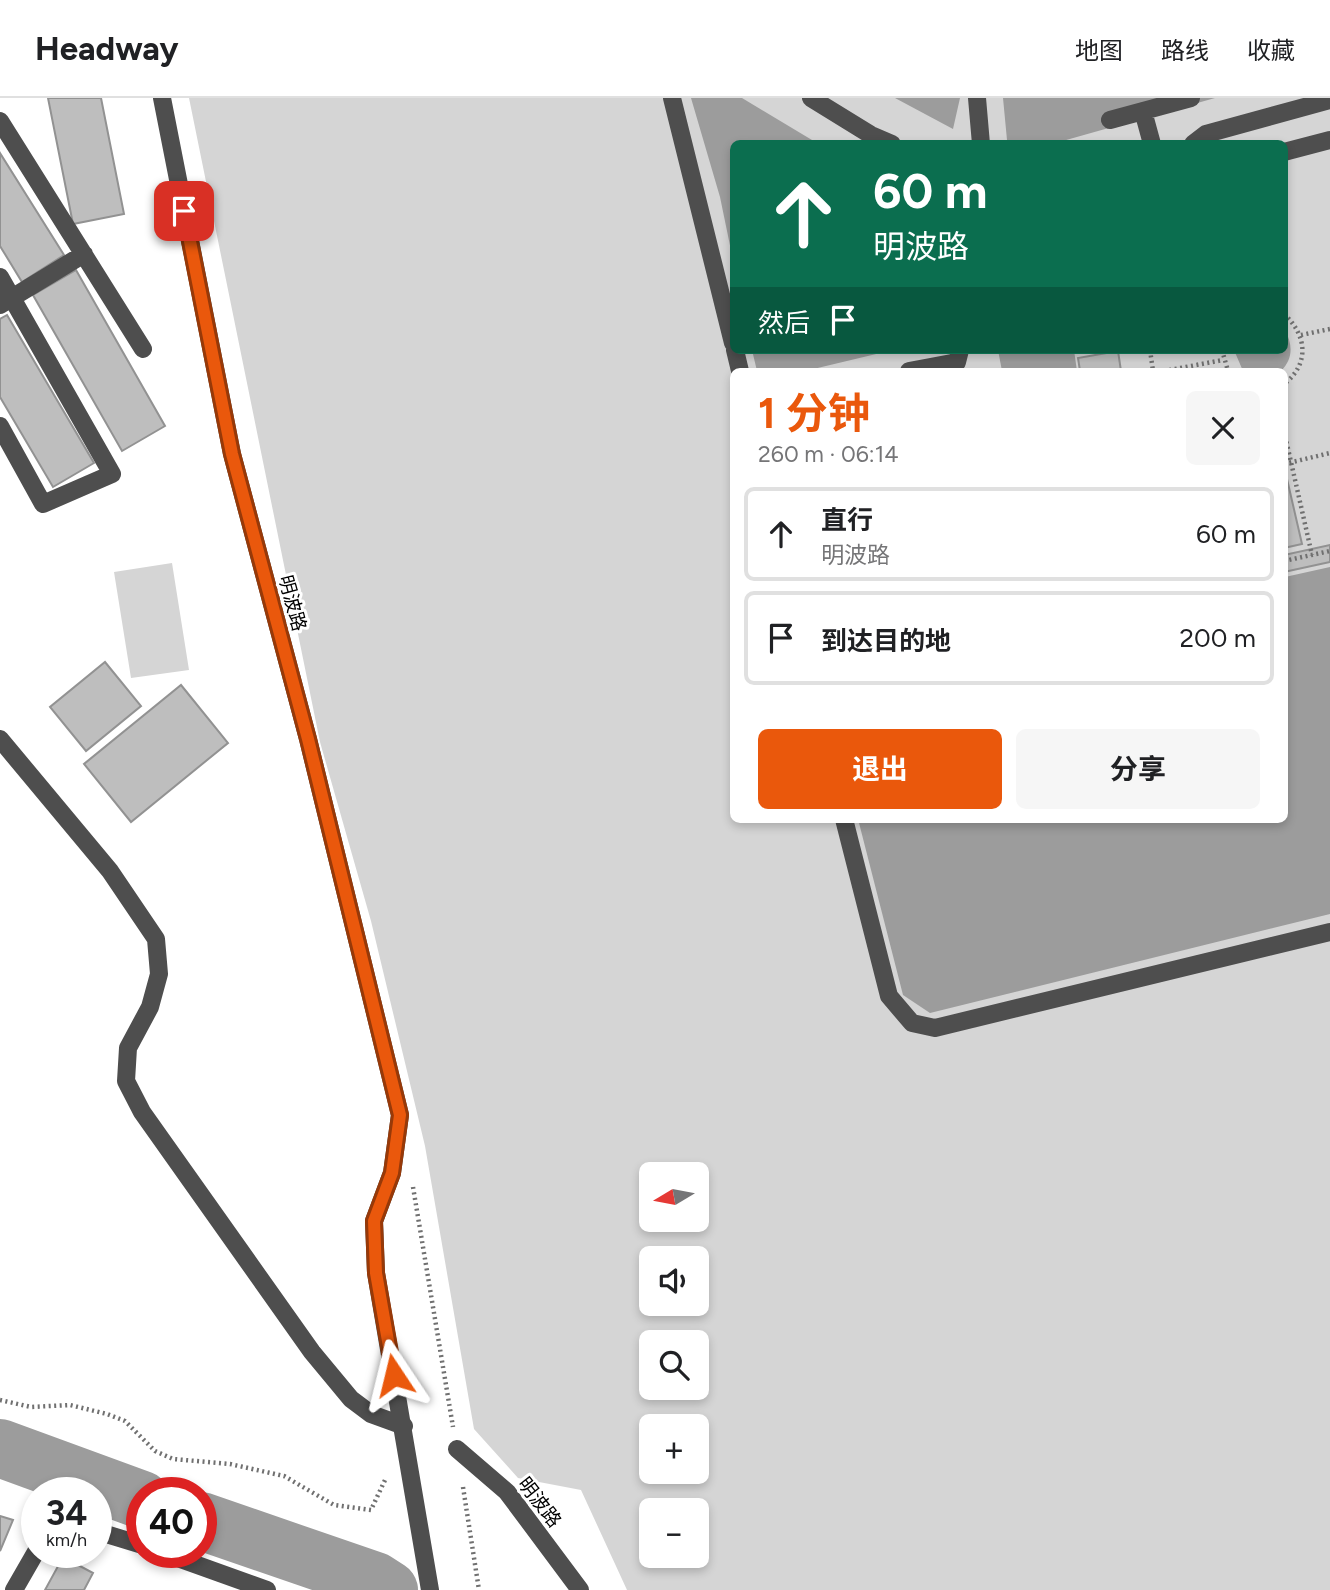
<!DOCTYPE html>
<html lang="zh">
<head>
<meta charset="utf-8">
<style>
	:root { --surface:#fff; --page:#f6f6f6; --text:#202124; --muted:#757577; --line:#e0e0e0; --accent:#ea580c }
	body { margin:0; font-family:Figtree,"Noto Sans SC",sans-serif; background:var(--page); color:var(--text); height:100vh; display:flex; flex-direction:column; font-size:26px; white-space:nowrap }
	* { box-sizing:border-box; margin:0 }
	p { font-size:23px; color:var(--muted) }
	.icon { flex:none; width:38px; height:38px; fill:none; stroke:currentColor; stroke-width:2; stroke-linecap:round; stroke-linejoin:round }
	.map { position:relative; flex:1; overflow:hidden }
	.side { position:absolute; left:730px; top:270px; width:558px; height:455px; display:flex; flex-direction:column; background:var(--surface); border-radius:10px; box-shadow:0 4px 10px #0003 }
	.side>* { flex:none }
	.guide { position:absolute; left:730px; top:42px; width:558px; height:214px; border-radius:10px; box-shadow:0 4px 10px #0003; background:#0b6e4f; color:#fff; overflow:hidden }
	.needle { width:46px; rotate:260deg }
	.buttons { position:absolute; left:639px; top:1064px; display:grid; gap:14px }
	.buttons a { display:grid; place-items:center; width:70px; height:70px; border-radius:10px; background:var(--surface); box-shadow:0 4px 10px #0003; font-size:35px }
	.speed { position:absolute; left:21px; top:1379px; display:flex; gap:14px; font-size:35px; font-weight:700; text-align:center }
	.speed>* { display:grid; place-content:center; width:91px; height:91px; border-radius:50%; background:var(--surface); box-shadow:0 4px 10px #0003; line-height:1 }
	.speed small { font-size:18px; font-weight:400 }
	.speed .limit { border:10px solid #d22; background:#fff; color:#111 }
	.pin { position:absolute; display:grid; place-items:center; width:60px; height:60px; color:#fff; margin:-30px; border-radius:14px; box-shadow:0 4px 10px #0006 }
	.me { position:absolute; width:77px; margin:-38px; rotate:350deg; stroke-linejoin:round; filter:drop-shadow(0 0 5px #0008) }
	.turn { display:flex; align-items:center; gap:24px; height:147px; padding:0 28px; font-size:32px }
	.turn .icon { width:91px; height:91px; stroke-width:2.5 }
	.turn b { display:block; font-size:49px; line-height:60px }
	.then { display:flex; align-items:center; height:66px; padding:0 28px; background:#0003; gap:14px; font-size:26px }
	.round { display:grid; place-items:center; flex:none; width:74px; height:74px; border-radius:10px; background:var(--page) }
	.overview { display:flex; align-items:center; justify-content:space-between; height:119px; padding:0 28px }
	h1 { font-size:42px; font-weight:700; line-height:52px; color:var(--accent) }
	.action { display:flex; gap:14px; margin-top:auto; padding:14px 28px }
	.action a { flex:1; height:80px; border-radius:10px; background:var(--accent); color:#fff; font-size:28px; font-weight:700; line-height:80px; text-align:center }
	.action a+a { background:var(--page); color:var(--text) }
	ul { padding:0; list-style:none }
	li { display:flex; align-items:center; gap:21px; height:94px; margin:0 14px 10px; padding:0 14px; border:4px solid var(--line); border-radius:10px }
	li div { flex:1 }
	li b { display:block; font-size:26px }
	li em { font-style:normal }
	header { display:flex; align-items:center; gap:42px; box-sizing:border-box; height:98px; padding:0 35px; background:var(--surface); border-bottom:2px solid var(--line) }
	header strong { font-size:33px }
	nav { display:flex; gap:38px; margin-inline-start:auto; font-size:24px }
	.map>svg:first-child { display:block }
</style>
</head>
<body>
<header>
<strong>Headway</strong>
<nav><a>地图</a><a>路线</a><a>收藏</a></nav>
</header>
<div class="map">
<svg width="1330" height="1492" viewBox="0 0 1330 1492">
	<rect width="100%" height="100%" fill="#fff"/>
	<path fill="#d5d5d5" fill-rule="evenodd" d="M189,0H1330V1492H627L581,1392L518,1380L474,1331L425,1048L371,823L320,644ZM733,46H1284V252H733ZM733,273H1284V721H733ZM651,1076H696V1122H651ZM651,1160H696V1206H651ZM651,1244H696V1290H651ZM651,1328H696V1374H651ZM651,1412H696V1458H651Z
		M172,465L189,572L131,580L114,474Z"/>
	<path fill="#9c9c9c" d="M691,0H742L817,45L733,46V162L720,99Z
		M895,0H960L953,31Z
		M1003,0H1215L1052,46L1007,42Z
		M1285,232C1293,247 1293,261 1281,273H1243L1234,252H1284Z
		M752,252H893L805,273H757Z
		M998,252H1074L1077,273H1002Z
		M1330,469V816L930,915L903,897L858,721H1284L1285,479Z"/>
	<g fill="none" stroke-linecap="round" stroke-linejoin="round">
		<path stroke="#9c9c9c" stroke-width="58" d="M0,1350L142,1402
			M201,1423L375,1483L389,1492"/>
	</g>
	<path fill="#bebebe" stroke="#929292" stroke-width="2" d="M48,0H101L124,116L73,126Z
		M0,55L64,157L22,184L0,148Z
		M76,172L165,328L122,353L33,197Z
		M7,217L94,365L53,389L0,299V221Z
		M1118,253L1121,273H1080L1078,260Z
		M1287,381L1302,446L1284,450V382Z
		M1330,447V464L1284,474V457Z
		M105,564L141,608L86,653L50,609Z
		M181,587L228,645L131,724L84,666Z
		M0,1418L13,1422L0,1453Z
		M63,1459L93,1475L84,1492H45Z"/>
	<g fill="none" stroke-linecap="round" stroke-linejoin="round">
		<path stroke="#707070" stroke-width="4.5" stroke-dasharray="2 3.5" stroke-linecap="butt" d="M1284,216C1307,237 1310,266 1284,286
			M1301,237L1330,231
			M1150,252L1153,273
			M1222,252L1228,273
			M1164,273L1223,262
			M1284,333L1312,457
			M1284,366L1330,355
			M1284,463L1330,453
			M413,1089L453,1329
			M0,1302L31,1309L70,1307L107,1316L125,1323L155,1353L173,1361L230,1366L284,1378L334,1407L371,1412L385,1382
			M463,1389L479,1492"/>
		<path stroke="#4e4e4e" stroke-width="18" d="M162,0L232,356L308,641L400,1017L392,1075L374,1123L376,1175L430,1492
			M672,0L733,245
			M811,0L871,37L892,46
			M977,0L981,46
			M1143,13L1152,46
			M1110,22L1191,0
			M0,23L143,251
			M1193,46L1206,36L1330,2
			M1284,54L1330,42
			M0,179L112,376L43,406L0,328
			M0,207L84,156
			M735,252L740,273
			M909,273L957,264L960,252
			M0,641L110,773L156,841L159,876L150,909L128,950L126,983L142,1014L312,1254L351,1301L371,1316L404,1328
			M844,721L889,898L912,925L935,930L1330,834
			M457,1351L507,1394L580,1492
			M96,1433L142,1447
			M161,1454L267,1492
			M14,1492L37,1452"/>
	</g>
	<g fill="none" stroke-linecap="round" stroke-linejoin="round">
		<g stroke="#983908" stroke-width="18">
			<path id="route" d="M184,113L232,356L308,641L400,1017L392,1075L374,1123L376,1175L394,1277"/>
		</g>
		<use href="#route" stroke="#ea580c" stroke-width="12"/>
	</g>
	<g text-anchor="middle" stroke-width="6" stroke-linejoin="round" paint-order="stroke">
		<g font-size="19" fill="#000" stroke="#fff">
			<text transform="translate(293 505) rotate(75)" y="7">明波路</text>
			<text transform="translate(540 1404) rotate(52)" y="7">明波路</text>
		</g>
	</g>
</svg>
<div class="buttons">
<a><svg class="needle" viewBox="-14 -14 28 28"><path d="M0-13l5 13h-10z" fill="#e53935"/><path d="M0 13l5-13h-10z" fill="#757577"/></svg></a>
<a><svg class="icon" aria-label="sound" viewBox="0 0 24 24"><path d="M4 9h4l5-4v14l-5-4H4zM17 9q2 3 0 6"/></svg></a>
<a><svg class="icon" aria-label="search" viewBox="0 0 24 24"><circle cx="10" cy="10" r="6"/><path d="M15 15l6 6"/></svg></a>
<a>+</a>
<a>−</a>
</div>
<div class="speed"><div>34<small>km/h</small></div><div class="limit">40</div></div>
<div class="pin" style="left:184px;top:113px;background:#d93025"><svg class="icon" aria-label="arrive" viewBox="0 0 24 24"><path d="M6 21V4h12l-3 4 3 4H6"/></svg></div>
<svg class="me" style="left:394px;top:1277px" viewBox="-20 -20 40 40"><path d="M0-17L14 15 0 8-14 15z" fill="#ea580c" stroke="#fff" stroke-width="4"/></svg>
<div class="guide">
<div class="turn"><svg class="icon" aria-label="ahead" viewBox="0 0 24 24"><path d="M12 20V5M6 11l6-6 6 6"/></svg><div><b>60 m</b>明波路</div></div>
<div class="then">然后<svg class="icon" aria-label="arrive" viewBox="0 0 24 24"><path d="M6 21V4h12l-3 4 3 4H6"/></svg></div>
</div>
<section class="side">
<div class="overview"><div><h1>1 分钟</h1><p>260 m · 06:14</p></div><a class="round"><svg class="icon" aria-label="close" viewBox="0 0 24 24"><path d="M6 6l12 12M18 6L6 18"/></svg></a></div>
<ul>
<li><svg class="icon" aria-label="ahead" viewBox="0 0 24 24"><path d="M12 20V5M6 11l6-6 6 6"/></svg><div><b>直行</b><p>明波路</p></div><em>60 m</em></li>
<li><svg class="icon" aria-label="arrive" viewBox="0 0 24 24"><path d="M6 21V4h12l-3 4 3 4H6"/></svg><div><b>到达目的地</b></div><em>200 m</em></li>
</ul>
<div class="action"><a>退出</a><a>分享</a></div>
</section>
</div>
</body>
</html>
